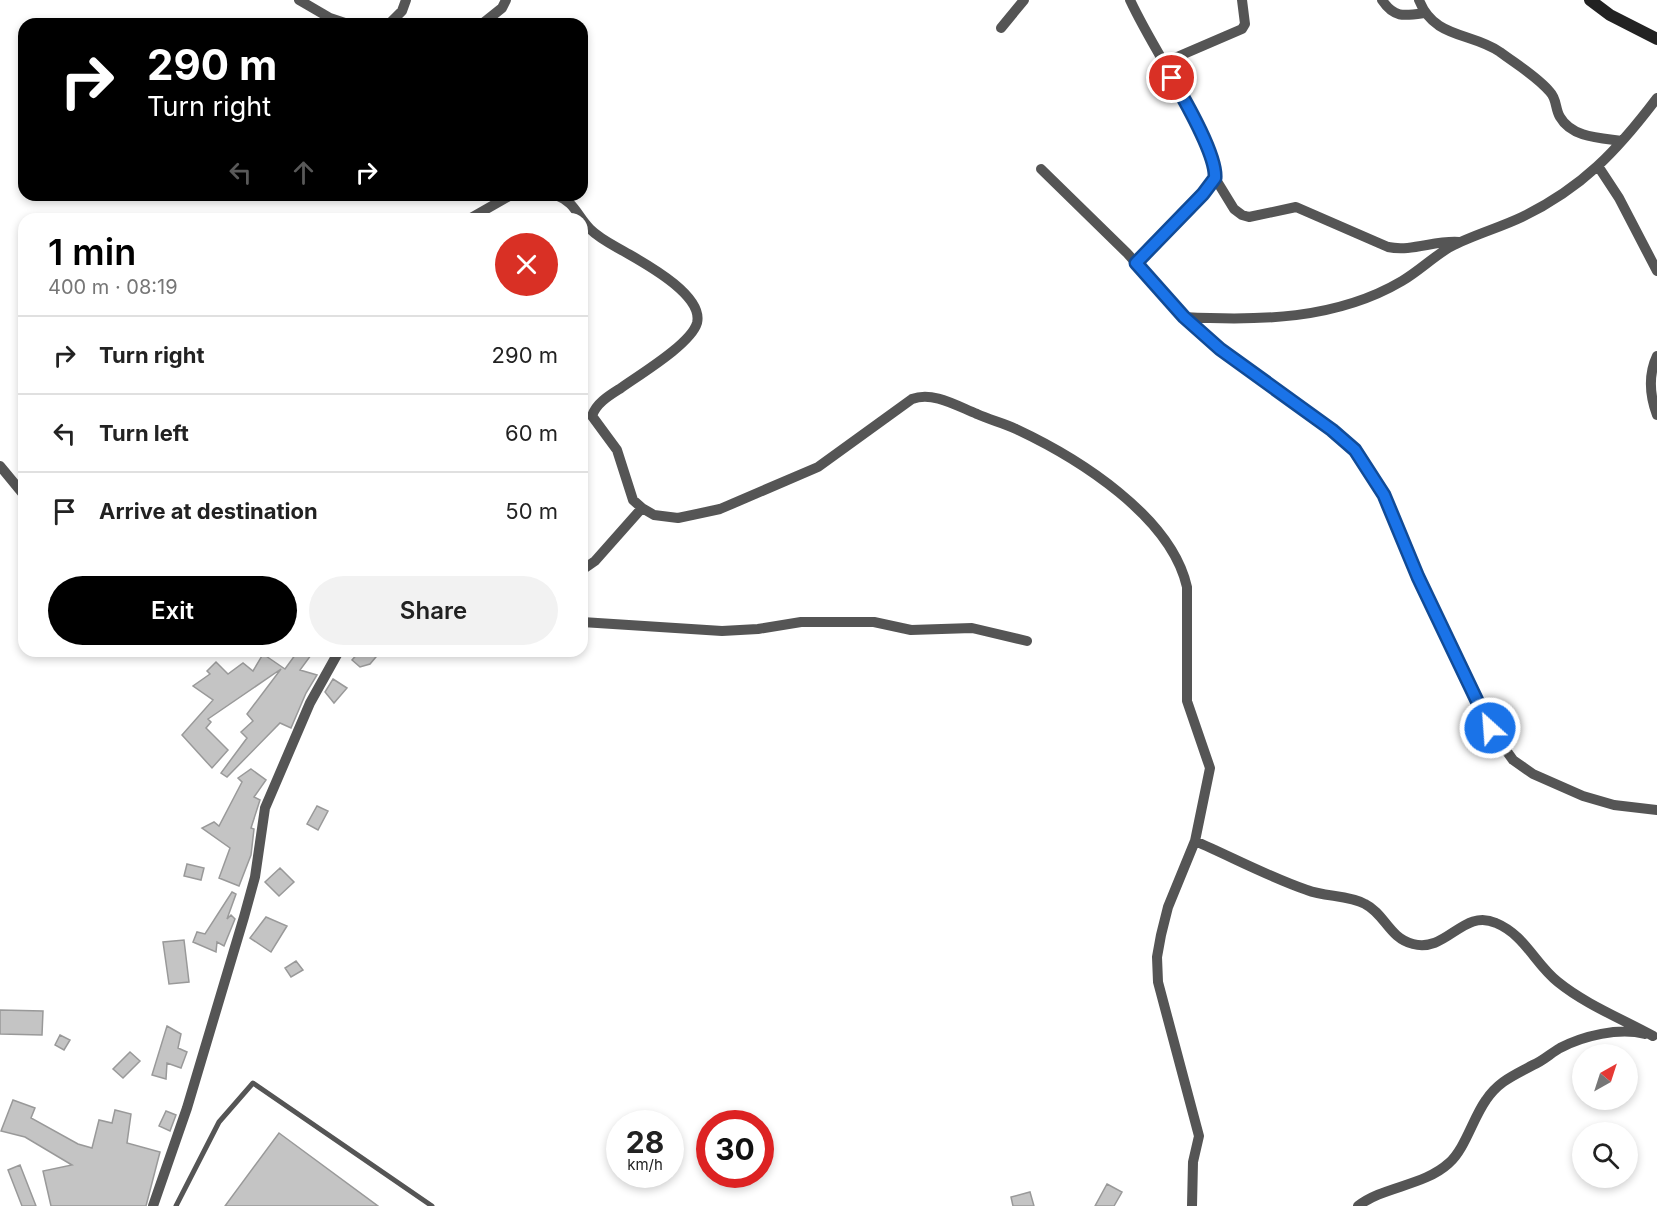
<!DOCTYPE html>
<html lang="en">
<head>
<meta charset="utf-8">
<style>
	:root { --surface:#fff; --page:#f2f2f2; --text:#222; --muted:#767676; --line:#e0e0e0; --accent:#000 }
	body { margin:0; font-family:Inter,sans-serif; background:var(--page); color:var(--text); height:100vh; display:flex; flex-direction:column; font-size:22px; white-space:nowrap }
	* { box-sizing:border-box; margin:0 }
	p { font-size:20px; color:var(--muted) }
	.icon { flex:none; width:33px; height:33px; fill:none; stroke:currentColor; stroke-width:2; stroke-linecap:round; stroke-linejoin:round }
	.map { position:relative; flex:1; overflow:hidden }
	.drawer { position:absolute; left:18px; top:213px; width:570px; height:444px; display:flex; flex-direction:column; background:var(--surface); border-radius:18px; box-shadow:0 3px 9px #0003 }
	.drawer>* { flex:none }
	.banner { position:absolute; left:18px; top:18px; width:570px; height:183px; border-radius:18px; box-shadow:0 3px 9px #0003; background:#000; color:#fff; overflow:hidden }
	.needle { width:39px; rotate:39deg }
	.tools { position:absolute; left:1572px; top:1044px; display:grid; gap:12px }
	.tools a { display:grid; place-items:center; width:66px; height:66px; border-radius:50%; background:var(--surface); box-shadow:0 3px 9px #0003; font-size:30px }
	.speed { position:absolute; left:606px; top:1110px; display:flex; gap:12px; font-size:30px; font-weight:700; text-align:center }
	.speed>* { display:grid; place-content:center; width:78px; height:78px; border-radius:50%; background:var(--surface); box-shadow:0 3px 9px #0003; line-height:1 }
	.speed small { font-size:15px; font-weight:400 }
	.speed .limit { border:9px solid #d22; background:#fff; color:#111 }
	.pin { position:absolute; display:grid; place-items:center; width:51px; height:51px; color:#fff; margin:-26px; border:3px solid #fff; border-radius:50%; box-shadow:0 2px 6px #0007 }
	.me { position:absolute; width:66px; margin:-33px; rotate:334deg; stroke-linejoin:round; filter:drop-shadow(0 0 4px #0008) }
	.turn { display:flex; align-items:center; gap:21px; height:126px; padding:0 30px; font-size:27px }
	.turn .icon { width:78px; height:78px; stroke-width:2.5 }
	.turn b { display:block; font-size:42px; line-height:51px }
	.lanes { display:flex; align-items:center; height:57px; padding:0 30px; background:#0003; justify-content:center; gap:30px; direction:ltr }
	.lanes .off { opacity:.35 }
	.round { display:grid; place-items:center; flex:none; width:63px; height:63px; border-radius:32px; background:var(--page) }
	.head { display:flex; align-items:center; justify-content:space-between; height:102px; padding:0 30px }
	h1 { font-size:36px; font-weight:600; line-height:45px; color:var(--accent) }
	.primary-button { display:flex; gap:12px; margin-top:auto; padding:12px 30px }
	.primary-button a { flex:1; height:69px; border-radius:36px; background:var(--accent); color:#fff; font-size:24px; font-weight:600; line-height:69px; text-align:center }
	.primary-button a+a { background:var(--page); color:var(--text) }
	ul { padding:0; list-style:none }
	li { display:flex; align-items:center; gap:18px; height:78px; padding:0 30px; border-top:2px solid var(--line) }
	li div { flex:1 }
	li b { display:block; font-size:22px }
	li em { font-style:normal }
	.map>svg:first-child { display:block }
</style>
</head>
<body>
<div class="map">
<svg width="1657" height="1206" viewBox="0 0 1657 1206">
	<rect width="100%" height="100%" fill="#fff"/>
	<path fill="#c4c4c4" stroke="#999" stroke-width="1.5" d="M298,651H314L300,670L317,675L306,693L291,728L280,723L227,777L221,773L247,738L241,732L253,721L247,714L281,669L208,719L211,722L206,728L228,750L212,768L182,735L213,700L193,686L210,674L207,671L216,662L228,674L243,663L253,671L263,654L285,669Z
		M360,651H381L370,664L360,667L352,660Z
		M333,679L347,688L334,703L325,692Z
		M251,769L266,780L254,797L260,800L251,828L254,829L251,855L239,886L219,878L230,848L202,828L214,822L219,826L242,782L238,778Z
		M317,806L328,811L318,830L307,824Z
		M187,864L204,868L201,880L184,876Z
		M280,868L294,882L279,896L265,882Z
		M232,892L236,894L227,919L231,915L235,919L224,946L217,942L216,952L193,942L197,932L205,934Z
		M266,917L287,926L271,952L250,938Z
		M184,940L189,982L169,984L163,942Z
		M296,961L303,970L291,977L285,968Z
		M0,1010L43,1011L42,1035L0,1034Z
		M167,1026L181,1034L178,1048L187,1052L181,1068L167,1063L166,1079L152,1075Z
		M60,1035L70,1040L64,1050L55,1045Z
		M130,1052L140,1061L123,1078L113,1069Z
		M13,1100L35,1108L31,1118L78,1144L92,1148L99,1120L112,1123L115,1110L131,1114L127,1143L160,1152L146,1206H51L43,1171L72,1165L25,1137L1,1131Z
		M166,1111L176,1115L170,1131L159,1126Z
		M279,1133L378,1206H225Z
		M20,1165L36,1206H22L8,1170Z
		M1107,1184L1122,1192L1114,1206H1095Z
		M1030,1192L1034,1206H1013L1011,1197Z"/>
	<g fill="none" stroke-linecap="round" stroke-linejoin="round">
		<path stroke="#555" stroke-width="5" d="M176,1206L219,1122L253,1083L432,1206"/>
		<path stroke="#555" stroke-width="10" d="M299,0L330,18L348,24
			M1130,0C1157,58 1199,110 1215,173L1212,183L1203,194L1136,263
			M1382,0C1394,18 1404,16 1424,13
			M1419,0C1434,39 1471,32 1500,52C1516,64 1538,77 1550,92C1557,99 1555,109 1560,117C1572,138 1601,138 1622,141
			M389,24L402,11L406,0
			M482,24L502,8L506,0
			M1001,28L1024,0
			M1163,63L1242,29L1245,24L1242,0
			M1598,166L1619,198L1657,271
			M1041,169L1127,253L1184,317L1220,349L1332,430L1355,450L1384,495L1418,577L1490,728L1513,760L1533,774L1583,796L1614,805L1657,810
			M1215,178L1234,209L1242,215L1249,217L1296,207L1388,247C1412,252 1435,240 1459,242
			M556,195C575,202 577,216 590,229C600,239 613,245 625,252C644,263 704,295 697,323C691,344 639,375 621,388C610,395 596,403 592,416L617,450L633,500L642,508L654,515L678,518L720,509L818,467L912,399C933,391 957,406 977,414C990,420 1004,423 1016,429C1078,458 1171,516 1187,587V701L1210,768L1195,841L1168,907L1161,935L1157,957L1158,982L1199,1136L1193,1162L1192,1206
			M469,219L511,195
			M1184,317C1258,321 1336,320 1402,281C1419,271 1433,257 1450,247C1473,235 1499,228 1522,217C1582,188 1617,151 1657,98
			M1657,356C1648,375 1650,396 1657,415
			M0,466L24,495
			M582,570L595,561L642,508
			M582,622L722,631L758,629L801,622H874L911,630L972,628L1027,641
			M1195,841C1232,857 1269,877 1307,890C1325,897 1349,895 1365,904C1385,914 1389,938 1413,944C1447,953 1463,908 1496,923C1525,935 1535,964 1558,982C1585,1004 1622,1019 1653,1036
			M153,1206L187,1108L244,917L255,877L265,808L310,703L339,651
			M1358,1206C1384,1186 1424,1186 1449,1163C1465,1149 1473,1118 1486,1100C1499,1081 1513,1076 1533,1065C1543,1061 1551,1053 1560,1048C1583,1036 1619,1027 1645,1034"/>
		<path stroke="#222" stroke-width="12" d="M1590,0L1610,15L1657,39"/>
	</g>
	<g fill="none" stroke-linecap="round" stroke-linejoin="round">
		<g stroke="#114b97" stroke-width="15">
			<path id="route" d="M1172,78C1184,99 1217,155 1215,178L1203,194L1136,263L1184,317L1220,349L1332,430L1355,450L1384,495L1418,577L1490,728"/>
		</g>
		<use href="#route" stroke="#1a73e8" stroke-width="10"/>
	</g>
</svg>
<div class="tools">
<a><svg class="needle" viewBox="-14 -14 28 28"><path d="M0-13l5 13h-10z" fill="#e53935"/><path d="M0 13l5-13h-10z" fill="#767676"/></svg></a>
<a><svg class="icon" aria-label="search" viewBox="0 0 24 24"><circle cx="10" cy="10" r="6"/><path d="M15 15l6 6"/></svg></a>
</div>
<div class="speed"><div>28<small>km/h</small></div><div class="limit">30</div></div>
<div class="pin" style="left:1172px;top:78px;background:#d93025"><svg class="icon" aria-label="arrive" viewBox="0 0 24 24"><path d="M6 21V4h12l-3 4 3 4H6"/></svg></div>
<svg class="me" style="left:1490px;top:728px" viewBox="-20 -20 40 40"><circle r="17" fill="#1a73e8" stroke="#fff" stroke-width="3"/><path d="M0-11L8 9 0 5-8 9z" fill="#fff"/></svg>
<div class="banner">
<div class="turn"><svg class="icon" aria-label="right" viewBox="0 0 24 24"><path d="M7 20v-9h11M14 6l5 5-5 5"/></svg><div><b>290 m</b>Turn right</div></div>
<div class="lanes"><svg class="icon off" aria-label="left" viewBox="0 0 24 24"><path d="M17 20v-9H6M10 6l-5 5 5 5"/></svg><svg class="icon off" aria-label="ahead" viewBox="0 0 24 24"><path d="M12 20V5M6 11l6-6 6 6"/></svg><svg class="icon" aria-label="right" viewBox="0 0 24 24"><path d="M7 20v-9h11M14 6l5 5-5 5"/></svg></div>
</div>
<section class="drawer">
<div class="head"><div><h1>1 min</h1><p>400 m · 08:19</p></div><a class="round" style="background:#d93025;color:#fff"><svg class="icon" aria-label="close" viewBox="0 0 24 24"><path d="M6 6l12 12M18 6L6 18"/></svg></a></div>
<ul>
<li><svg class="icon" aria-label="right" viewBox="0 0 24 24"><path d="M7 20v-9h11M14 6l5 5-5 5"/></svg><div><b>Turn right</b></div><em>290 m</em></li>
<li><svg class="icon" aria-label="left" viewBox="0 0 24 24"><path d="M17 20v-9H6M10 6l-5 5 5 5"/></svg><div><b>Turn left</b></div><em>60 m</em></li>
<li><svg class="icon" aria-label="arrive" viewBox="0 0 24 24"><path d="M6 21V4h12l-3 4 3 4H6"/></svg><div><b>Arrive at destination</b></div><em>50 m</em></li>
</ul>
<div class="primary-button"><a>Exit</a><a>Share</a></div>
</section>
</div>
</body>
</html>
